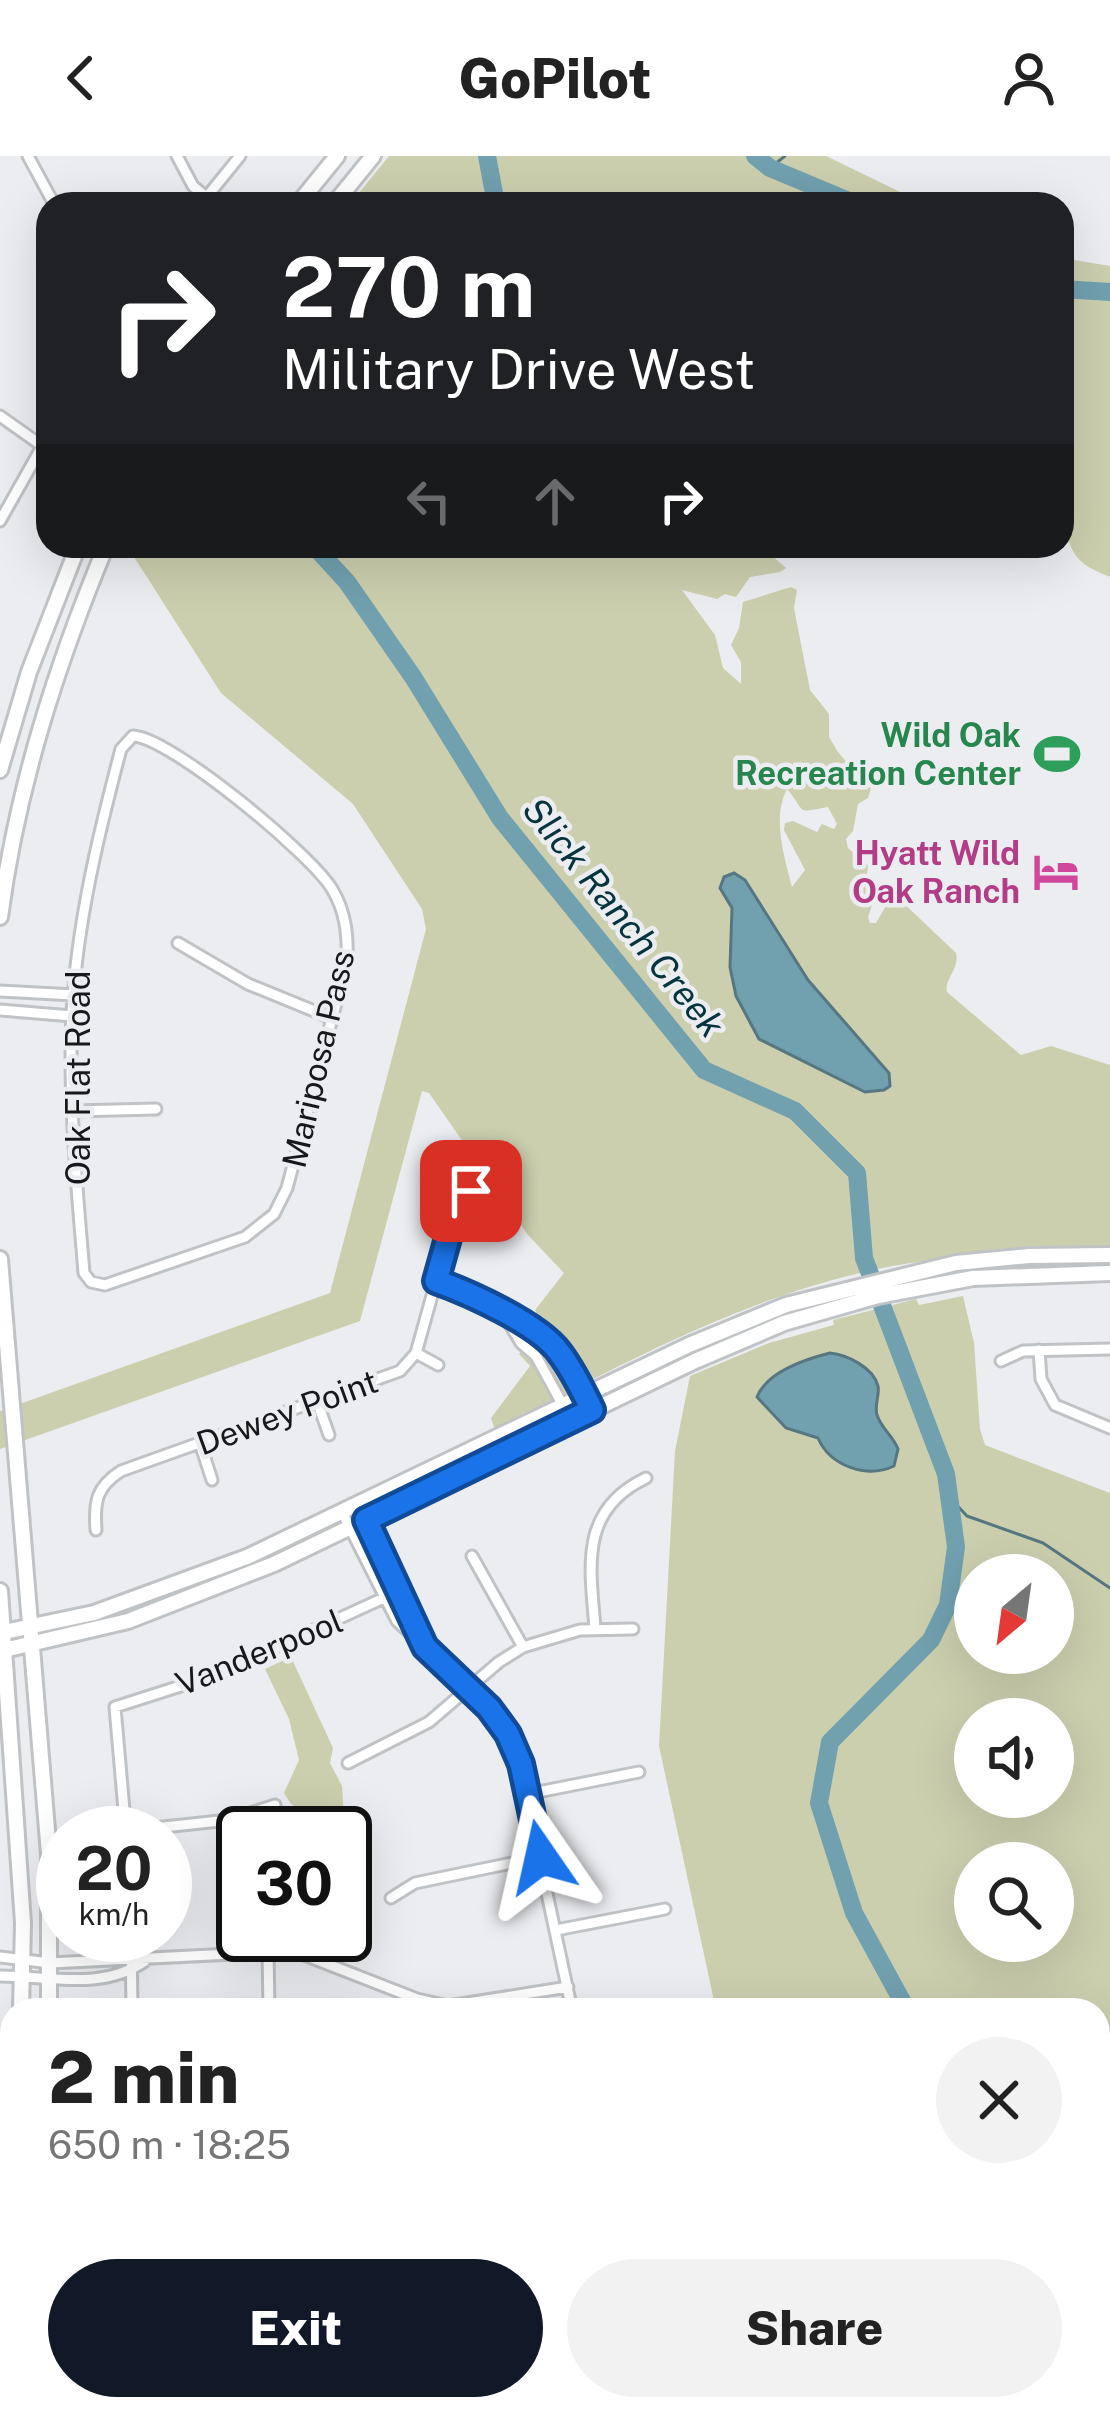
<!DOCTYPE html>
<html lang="en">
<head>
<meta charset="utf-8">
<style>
	:root { --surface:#fff; --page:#f2f2f2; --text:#222; --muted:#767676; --accent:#111827 }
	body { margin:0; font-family:"Public Sans",sans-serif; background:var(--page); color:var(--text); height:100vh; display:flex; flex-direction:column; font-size:45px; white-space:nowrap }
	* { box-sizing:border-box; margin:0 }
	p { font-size:39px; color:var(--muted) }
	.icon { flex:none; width:66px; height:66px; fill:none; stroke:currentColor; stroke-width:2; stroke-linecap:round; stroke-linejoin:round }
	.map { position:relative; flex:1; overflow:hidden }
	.panel { position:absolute; left:0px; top:1842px; width:1110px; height:423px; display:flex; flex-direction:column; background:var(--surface); border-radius:36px 36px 0 0; box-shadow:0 12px 48px #0002 }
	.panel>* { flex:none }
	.guide { position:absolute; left:36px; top:36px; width:1038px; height:366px; border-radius:36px; box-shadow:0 12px 48px #0002; background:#202124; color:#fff; overflow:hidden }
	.needle { width:78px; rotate:209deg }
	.buttons { position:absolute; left:954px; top:1398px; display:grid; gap:24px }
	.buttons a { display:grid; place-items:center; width:120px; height:120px; border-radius:50%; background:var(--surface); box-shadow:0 12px 48px #0002; font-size:60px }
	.speed { position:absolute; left:36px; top:1650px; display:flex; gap:24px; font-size:60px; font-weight:700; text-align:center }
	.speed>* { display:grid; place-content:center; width:156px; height:156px; border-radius:50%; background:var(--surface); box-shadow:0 12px 48px #0002; line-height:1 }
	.speed small { font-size:30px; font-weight:400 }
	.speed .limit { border:6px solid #111; border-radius:18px; background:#fff; color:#111 }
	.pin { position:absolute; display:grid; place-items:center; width:102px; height:102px; color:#fff; margin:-51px; border-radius:24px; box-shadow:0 6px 18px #0006 }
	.me { position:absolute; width:132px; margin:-66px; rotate:349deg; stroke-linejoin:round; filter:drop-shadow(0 0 9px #0008) }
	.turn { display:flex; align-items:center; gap:42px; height:252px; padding:0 48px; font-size:54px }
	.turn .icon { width:156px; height:156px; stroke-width:2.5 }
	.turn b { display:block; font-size:84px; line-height:102px }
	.lanes { display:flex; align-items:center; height:114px; padding:0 48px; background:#0003; justify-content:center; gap:60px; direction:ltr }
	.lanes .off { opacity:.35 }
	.round { display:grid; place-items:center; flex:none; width:126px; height:126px; border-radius:63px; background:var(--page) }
	.overview { display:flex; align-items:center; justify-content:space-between; height:204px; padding:0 48px }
	h1 { font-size:72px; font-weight:800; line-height:90px }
	.action { display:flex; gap:24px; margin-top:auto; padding:24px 48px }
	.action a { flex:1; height:138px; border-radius:72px; background:var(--accent); color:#fff; font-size:48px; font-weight:800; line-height:138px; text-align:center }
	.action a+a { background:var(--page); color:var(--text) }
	header { display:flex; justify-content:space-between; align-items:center; height:156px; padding:0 48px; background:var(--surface); font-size:54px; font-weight:800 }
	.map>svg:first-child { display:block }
</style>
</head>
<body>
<header><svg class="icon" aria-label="back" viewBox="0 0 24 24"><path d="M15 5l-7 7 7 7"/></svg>GoPilot<svg class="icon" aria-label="person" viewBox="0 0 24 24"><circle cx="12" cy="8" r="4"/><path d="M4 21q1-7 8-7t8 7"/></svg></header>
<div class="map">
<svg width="1110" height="2263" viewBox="0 0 1110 2263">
	<rect width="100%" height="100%" fill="#ebedf0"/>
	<path fill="#cccfae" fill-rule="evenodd" d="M389,0H826L925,48H350Z
		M1062,102L1110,110V421C1088,412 1075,406 1068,383L1062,381Z
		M127,390H761L786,412L780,416L750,421L736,441L725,438L717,443L682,434L715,479L723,512L741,528V506L731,489L739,472L743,446L791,431L797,434L794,452L810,534L829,558V581L838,596L854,615L867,620L871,632L868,642L858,648L853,675L846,683L848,692L868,709L866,727L875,740L868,761L870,767H876L890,743L897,741L956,797C960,813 944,822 947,836L1021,899L1051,890L1110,909V1093C1031,1097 951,1097 873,1114C739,1143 616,1211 495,1274L491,1262L530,1210L519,1198L543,1170L535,1154L564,1117L528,1079L429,937L422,935L360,1165L0,1293V1255L330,1137L426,773L422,753L353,648L221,537ZM787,633C808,658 794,657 828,651L837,668L834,673L822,668L817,676L793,665L785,667L784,674L805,714L792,731C784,700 772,662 787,633Z
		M963,1140L974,1187L980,1273L985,1289L1110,1337V2056L1098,2057V1854H716L659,1590L675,1295L690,1220L769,1187L834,1169L833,1164L916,1143L919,1149ZM975,1419H1053V1497H975ZM975,1563H1053V1641H975ZM975,1707H1053V1785H975Z
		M291,1501L333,1592L330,1607L342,1630L345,1677H319L316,1663L291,1648L284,1637L299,1604L289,1563L265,1513Z
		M276,2253H890L887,2263H291Z"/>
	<path fill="#71a0af" stroke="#567782" stroke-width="3" d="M734,717L745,724L808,824L889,917L890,930L884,934L865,936L759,883L736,840L730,811L732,752L720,732L724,721Z
		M830,1197C847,1199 873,1211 878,1230C880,1239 874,1249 877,1259C881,1272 893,1280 898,1293L894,1310C867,1323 830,1310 818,1282L786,1272L757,1241C767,1216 806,1203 830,1197Z"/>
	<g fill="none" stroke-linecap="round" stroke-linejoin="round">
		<path stroke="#567782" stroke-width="3" d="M770,12L785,0
			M950,1342L967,1360L1043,1387L1110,1432"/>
		<path stroke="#71a0af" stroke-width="18" d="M487,0L496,48
			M755,0L770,12L856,48
			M1062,133L1110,136
			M314,390L347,426L413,521L500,662L704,914L795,955L857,1017L864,1102L946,1318L956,1391L948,1449L931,1484L830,1586L819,1647L854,1757L907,1854
			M805,2253V2263"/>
		<g stroke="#c0c3c5" stroke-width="15">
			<path id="minor" d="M28,0L54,48
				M177,0L193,30L206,41
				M201,48L240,0
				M0,260L48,294
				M0,365L48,280
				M133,580C170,581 312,699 332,733C346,756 348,780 347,806L287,1032L274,1058L245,1081L105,1129L91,1126L84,1117C77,1031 68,943 72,857C77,767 98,680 121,593Z
				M178,787L248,828L331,862
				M0,835L74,839
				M0,854L72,860
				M73,955L156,953
				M436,1125C470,1137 538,1168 559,1196C572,1213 583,1235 593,1254
				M506,1162L521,1187L536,1200L571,1264
				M1039,1194L1041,1223L1055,1249L1110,1272
				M416,1197L438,1209
				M1001,1205L1023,1195L1110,1193
				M317,1245L329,1279
				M200,1287L212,1324
				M358,1346L423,1486
				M341,1354L397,1465L489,1551L516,1593L572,1854
				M96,1374C94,1346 96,1331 121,1315L400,1215L416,1197L457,1050L471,1035
				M472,1400L523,1491
				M595,1472C590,1410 579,1354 646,1322
				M348,1607L429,1566L499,1506L523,1491L580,1474L633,1473
				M528,1638L639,1616
				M126,1675L229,1664L275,1649
				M126,1677L115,1551L218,1518L401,1434
				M391,1742L415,1727L541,1701
				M556,1774L665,1753
				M131,1779L132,1854
				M268,1795L269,1854
				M0,1801L50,1807L294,1795L417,1843L448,1850L568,1831
				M0,1820C49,1820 102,1835 145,1805
				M142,2253L158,2263
				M62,2263L65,2253
				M103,2263L110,2253"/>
		</g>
		<g stroke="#c0c3c5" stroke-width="20">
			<path id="secondary" d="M298,48L337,0
				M334,48L373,0
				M0,614L29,516L78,390
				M0,761C17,632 56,510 106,390
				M0,1103L49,1698V1854
				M0,1435L23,1767L21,1854
				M0,1477L94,1457L247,1401L689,1189L786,1149L956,1107L1029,1100L1110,1099
				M0,1495L128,1465L274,1408L695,1205L784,1167L878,1140L973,1122L1110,1117
				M0,2033L12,1957
				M0,2154L12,2111"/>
		</g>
		<use href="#minor" stroke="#fff" stroke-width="9"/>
		<use href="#secondary" stroke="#fff" stroke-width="14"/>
	</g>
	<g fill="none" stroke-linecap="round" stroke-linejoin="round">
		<g stroke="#114b97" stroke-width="30">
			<path id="route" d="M471,1035L457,1050L436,1125C470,1137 538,1168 559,1196C572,1213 583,1235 592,1254L366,1364L425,1491L489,1552L508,1578L521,1608L541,1701"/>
		</g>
		<use href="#route" stroke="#1a73e8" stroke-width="21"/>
	</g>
	<defs>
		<g id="stadium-bare" transform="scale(3.6)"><path d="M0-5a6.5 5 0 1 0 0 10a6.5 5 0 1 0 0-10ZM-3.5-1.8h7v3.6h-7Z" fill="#2e9e5b" stroke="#ebedf0" stroke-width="2.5" paint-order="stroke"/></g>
		<g id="hotel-bare" transform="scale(3.6)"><path d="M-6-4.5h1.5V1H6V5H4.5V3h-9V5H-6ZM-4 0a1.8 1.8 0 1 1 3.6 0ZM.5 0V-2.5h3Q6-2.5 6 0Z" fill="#d1479c" stroke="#ebedf0" stroke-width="2.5" paint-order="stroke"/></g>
	</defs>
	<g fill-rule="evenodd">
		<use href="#stadium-bare" x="1057" y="598"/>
		<use href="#hotel-bare" x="1056" y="716"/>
	</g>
	<g text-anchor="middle" stroke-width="9" stroke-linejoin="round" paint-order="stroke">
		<g font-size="33" font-weight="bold" fill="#27864d" stroke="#ebedf0" text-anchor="end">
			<text x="1021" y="591">Wild Oak<tspan x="1021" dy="38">Recreation Center</tspan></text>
		</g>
		<g font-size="33" font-weight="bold" fill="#b23c85" stroke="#ebedf0" text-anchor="end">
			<text x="1020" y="709">Hyatt Wild<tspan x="1020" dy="38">Oak Ranch</tspan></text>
		</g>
		<g font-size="33" fill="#171819" stroke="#ebedf0">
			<text transform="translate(318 903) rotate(-77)" y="12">Mariposa Pass</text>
			<text transform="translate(78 922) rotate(-90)" y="12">Oak Flat Road</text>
			<text transform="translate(287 1256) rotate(-20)" y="12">Dewey Point</text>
			<text transform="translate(259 1496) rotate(-22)" y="12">Vanderpool</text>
		</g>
		<g font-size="36" font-style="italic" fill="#05343f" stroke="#ebedf0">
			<text transform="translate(624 761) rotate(51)" y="13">Slick Ranch Creek</text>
		</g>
	</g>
</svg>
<div class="buttons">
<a><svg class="needle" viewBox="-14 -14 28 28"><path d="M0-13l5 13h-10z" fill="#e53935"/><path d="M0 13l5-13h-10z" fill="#767676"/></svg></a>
<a><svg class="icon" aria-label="sound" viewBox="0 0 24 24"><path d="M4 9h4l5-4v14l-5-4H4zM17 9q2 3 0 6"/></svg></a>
<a><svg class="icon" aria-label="search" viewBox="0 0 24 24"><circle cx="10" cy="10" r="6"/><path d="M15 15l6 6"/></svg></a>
</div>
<div class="speed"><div>20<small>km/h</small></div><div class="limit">30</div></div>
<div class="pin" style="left:471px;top:1035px;background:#d93025"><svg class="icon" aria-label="arrive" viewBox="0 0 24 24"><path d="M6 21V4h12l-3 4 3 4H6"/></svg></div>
<svg class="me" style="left:541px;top:1701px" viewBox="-20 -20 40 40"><path d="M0-17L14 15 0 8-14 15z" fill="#1a73e8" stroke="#fff" stroke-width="4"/></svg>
<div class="guide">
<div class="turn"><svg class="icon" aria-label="right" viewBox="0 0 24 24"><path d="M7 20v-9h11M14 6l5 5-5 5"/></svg><div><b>270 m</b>Military Drive West</div></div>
<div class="lanes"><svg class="icon off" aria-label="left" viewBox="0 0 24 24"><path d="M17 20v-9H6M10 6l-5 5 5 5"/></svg><svg class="icon off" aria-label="ahead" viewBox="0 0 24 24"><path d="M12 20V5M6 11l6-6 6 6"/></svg><svg class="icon" aria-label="right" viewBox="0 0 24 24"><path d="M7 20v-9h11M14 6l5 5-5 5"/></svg></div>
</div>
<section class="panel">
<div class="overview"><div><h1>2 min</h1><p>650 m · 18:25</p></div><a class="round"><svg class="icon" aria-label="close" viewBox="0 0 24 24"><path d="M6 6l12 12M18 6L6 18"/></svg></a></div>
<div class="action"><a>Exit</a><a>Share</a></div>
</section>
</div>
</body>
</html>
